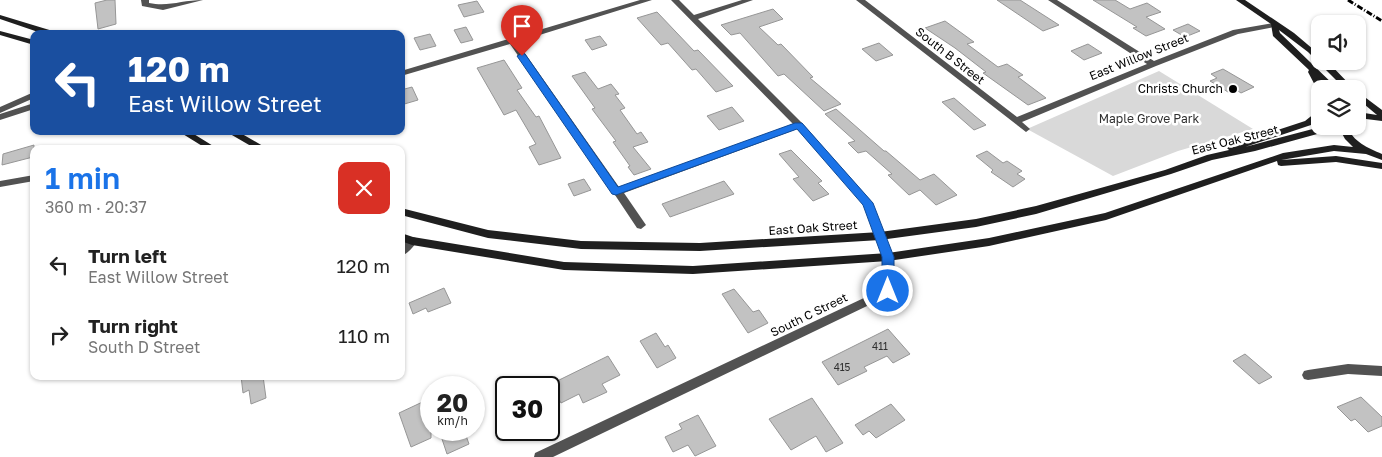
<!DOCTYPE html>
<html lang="en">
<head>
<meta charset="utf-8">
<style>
	:root { --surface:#fff; --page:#f2f2f2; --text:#222; --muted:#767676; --accent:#1a73e8 }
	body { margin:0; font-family:"Golos Text",sans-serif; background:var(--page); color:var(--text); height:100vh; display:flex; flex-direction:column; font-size:19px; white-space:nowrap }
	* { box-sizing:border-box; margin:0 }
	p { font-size:16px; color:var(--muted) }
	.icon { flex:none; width:28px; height:28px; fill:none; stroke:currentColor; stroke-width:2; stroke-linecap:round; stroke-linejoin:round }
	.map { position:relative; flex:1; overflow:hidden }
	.side { position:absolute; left:30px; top:145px; width:375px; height:235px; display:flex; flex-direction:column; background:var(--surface); border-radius:10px; box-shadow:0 1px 4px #0004 }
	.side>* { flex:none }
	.guide { position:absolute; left:30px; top:30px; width:375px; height:105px; border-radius:10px; box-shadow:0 1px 4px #0004; background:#1a4fa0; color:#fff; overflow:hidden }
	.tools { position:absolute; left:1311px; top:15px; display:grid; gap:10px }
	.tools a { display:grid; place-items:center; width:55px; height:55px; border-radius:10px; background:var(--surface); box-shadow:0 1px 4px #0004; font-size:25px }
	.speed { position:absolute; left:420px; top:376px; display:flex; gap:10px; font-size:25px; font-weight:700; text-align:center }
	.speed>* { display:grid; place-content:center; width:65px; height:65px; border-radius:50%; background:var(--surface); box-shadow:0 1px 4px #0004; line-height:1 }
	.speed small { font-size:12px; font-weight:400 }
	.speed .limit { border:2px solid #111; border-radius:8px; background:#fff; color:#111 }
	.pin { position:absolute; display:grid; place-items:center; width:42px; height:42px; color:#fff; margin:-51px -21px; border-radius:50% 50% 50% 0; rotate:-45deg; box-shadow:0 0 5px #0007 }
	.pin .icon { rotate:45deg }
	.me { position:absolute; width:55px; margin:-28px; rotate:0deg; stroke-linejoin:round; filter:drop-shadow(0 0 4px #0008) }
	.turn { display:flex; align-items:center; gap:18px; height:105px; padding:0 15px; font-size:22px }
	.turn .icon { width:65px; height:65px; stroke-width:2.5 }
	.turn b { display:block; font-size:35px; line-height:42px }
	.round { display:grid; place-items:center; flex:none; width:52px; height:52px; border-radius:10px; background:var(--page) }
	.summary { display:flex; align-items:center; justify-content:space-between; height:85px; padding:0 15px }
	h1 { font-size:30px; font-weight:600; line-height:38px; color:var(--accent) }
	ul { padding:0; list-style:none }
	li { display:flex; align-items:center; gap:15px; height:70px; padding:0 15px }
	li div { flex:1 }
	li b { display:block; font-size:19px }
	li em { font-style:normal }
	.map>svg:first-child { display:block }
</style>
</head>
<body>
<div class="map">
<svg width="1382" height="457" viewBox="0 0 1382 457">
	<rect width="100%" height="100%" fill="#fff"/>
	<path fill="#d9d9d9" d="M1159,71L1253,129L1178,151L1113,176L1027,129Z"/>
	<path fill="#c2c2c2" stroke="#969696" d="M107,0H115L116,24L98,29L95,3Z
		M997,0H1020L1059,25L1043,31Z
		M1093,0H1115L1130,9L1147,3L1161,12L1146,17L1165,29L1146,36L1133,28L1137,27Z
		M477,1L484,12L464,17L458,5Z
		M773,9L783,19L759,27L778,45L781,44L813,77L810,78L841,104L824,111L784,74L778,76L740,33L731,35L721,25Z
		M657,12L694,51L698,50L733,86L716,92L696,69L692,70L668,43L661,45L637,18Z
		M945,21L974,42L967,44L998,67L1007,64L1023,75L1018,77L1046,98L1028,105L983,73L986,72L955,48L925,28Z
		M1188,24L1200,31L1185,37L1173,30Z
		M466,27L473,40L461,43L454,30Z
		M430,34L436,46L420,50L414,38Z
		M600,36L607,45L592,50L585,40Z
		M879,43L893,55L876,61L862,49Z
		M1088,44L1102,53L1084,60L1071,51Z
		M504,60L522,88L517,90L536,117L539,116L561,158L539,165L529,147L536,144L516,110L504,115L477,68Z
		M1223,69L1254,87L1241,93L1235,89L1228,92L1210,81L1217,78L1211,74Z
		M585,72L598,89L611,84L619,94L615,95L625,108L620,110L637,134L641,132L648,142L633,147L651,169L634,175L628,167L630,166L613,142L616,141L592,109L595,108L572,76Z
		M412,87L418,100L401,105V90Z
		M954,98L975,116L986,125L974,130L942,102Z
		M732,107L744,121L719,130L707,116Z
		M836,109L884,151H886L920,180L934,174L957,195L936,205L920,190L909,195L888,175L892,174L866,151L858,153L848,143L855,141L825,114Z
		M34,145L33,157L2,165L3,154Z
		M791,150L822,181L818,183L829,194L813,201L793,179L799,177L779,154Z
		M987,151L1003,163L1007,161L1022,171L1017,174L1025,179L1013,187L991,172L993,170L976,156Z
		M584,179L591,190L574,196L568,184Z
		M724,181L734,194L670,217L662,204Z
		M444,288L451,303L428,312L426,308L413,314L409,303Z
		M734,289L753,312L759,310L768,323L748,333L722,294Z
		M888,329L910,354L893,363L887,356L864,367L867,371L838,385L822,362Z
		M656,333L665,347L668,345L676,358L657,368L640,341Z
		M1245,354L1272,377L1259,384L1233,361Z
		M608,356L620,375L602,384L607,392L583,403L579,394L561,403L551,384Z
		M241,376H263L266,398L251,404L249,390L243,393Z
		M1361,397L1382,417V426L1368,432L1355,419L1351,421L1337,407Z
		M431,398V438L411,447L399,413Z
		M812,398L843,443L826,452L816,436L791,450L769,419Z
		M891,404L905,420L876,438L869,431L863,435L855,425Z
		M698,415L716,446L695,456L688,445L673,452L665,437L682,429L679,424Z
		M439,430H464L469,444L447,454Z"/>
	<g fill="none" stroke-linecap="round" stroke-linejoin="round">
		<path fill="#525252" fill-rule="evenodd" d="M141,0H149V3C169,7 182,0 203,0L163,10L142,6Z
			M640,0H652L517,42L619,187L793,124L671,0H679L694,15L742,0H753L698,19L802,123L871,201L893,257V291L892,294L553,457H534L535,453L883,289V257L864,204L797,129L624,193L646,225L641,229L637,228L615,195L613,194L612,191L510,44L401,76V71Z
			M856,0H865L1017,117L1147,64L1048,0H1057L1154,61L1233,30L1274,23L1278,25L1274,27L1238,34L1156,66L1022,122L1030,129L1026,132Z
			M34,92V98L0,113V107Z
			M34,103V109L0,120V114Z
			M148,145L151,146L152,149H140L141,147Z
			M34,175V181L0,187V181Z
			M412,237L416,238L417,241C414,247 407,254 401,256V245L408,238Z
			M1348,364L1382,366V376L1348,374L1308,380L1304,379L1302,375L1304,371L1308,370Z"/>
		<path fill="#1f1f1f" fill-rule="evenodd" d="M1236,0H1245L1294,33L1320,55V61H1327L1354,89H1345L1308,52L1279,30L1280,33L1338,89H1329L1321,81L1325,89H1320V91H1318L1308,72L1309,70L1273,36L1271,24Z
			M0,15L56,32L57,34H44L0,19Z
			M0,31L34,40V45L0,35Z
			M1358,92L1382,110V121L1358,118V112L1377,115L1358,99Z
			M1320,109V117L1311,125L1245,147L1324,126H1347C1353,142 1368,148 1382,154V160L1366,154L1334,151L1281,160L1336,156L1382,163V169L1336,162L1281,166L1278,165L1277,161L1106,220L989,246L888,261L693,274L564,270L412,245L401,241V233L413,237L564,262L693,266L888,253L989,238L1105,213L1283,153L1334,145L1353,147L1345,139L1339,128L1255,151L1212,160L1171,174L1036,214L976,227L880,240L700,251L581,249L488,238L401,215V208L488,230L581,241L700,243L880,232L976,219L1036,206L1165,170L1207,155L1229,150L1227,148L1229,146L1305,121Z
			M178,131H189L218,149H207Z
			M225,131H237L268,149H256Z"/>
		<path stroke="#000" stroke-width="3" stroke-dasharray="6 2 1 2" stroke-linecap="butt" d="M1348,0L1382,21"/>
	</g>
	<path fill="#1a73e8" stroke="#114b97" d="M522,53L525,54L618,187L795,123H802L873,203L894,257V291L893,294H884L882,291V257L863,205L797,129L616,195L612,194L517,56Z"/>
	<circle fill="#000" stroke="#fff" stroke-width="2" cx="1233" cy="89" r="5"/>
	<g text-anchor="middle" stroke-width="5" stroke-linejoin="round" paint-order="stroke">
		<g font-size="10" fill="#303030">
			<text x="880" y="350">411</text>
			<text x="842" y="371">415</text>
		</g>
		<g font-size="12" fill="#000" stroke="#fff">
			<text transform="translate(950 56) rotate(38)" y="4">South B Street</text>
			<text transform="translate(1139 57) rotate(-22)" y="4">East Willow Street</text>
			<text transform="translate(1235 140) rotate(-14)" y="4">East Oak Street</text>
			<text transform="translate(813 228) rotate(-4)" y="4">East Oak Street</text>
			<text transform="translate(809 315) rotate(-26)" y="4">South C Street</text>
		</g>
		<g font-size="12" fill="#000" stroke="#fff" text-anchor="end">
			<text x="1223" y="93">Christs Church</text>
		</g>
		<g font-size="12" fill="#303030" stroke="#fff">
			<text x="1149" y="123">Maple Grove Park</text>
		</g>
	</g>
</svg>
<div class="tools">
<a><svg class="icon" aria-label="sound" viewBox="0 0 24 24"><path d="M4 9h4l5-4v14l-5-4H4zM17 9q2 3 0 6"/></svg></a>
<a><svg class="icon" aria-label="layers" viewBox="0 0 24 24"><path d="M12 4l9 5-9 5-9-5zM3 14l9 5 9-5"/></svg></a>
</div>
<div class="speed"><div>20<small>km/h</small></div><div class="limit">30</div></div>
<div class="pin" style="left:522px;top:56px;background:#d93025"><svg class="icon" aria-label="arrive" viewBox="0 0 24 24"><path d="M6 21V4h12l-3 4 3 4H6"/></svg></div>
<svg class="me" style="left:888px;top:291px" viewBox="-20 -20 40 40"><circle r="17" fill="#1a73e8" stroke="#fff" stroke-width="3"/><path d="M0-11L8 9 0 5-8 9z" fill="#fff"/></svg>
<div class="guide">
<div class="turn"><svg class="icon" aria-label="left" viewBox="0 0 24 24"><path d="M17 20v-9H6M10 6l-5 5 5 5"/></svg><div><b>120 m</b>East Willow Street</div></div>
</div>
<section class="side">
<div class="summary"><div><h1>1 min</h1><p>360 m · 20:37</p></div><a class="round" style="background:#d93025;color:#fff"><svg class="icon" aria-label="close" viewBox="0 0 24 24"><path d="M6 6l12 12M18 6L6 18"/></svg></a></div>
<ul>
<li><svg class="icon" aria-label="left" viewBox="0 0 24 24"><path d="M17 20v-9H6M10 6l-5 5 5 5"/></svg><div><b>Turn left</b><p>East Willow Street</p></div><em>120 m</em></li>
<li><svg class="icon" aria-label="right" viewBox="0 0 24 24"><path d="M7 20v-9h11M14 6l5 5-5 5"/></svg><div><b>Turn right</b><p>South D Street</p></div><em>110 m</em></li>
</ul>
</section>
</div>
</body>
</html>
